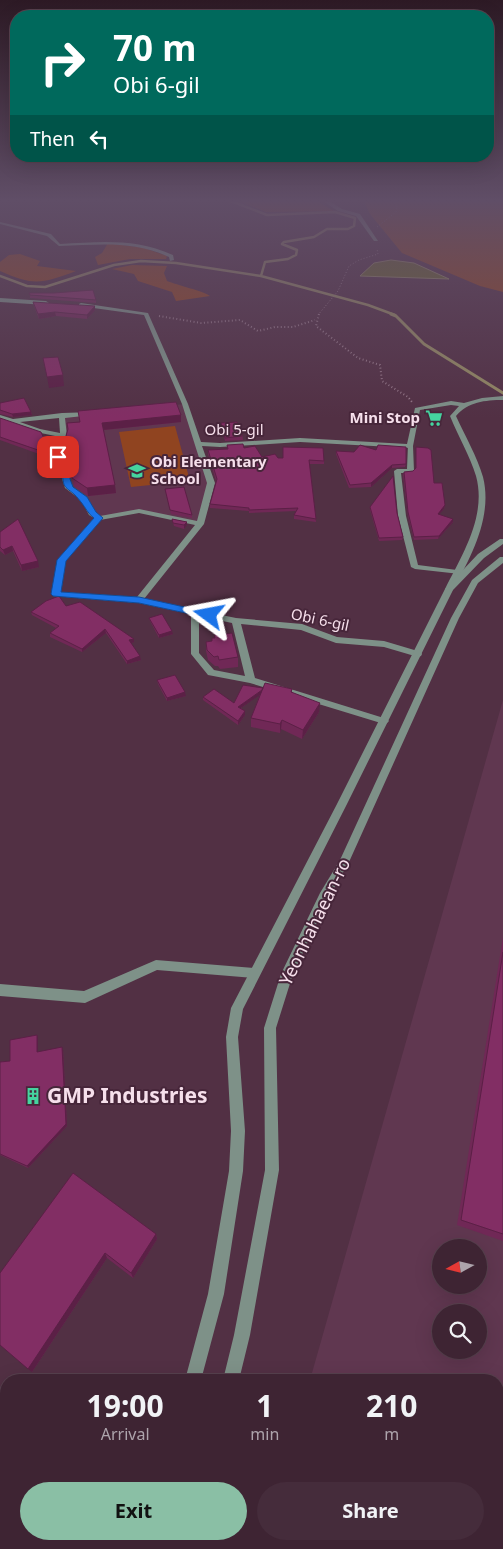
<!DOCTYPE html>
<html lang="en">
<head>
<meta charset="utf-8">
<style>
	:root { --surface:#3e2433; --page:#452c3b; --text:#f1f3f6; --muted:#ada4ac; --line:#57414e; --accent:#8abfa5 }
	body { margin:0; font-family:"Noto Sans",sans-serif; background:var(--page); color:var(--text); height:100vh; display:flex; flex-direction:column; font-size:19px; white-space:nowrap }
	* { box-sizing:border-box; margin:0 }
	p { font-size:16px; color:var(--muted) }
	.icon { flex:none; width:28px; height:28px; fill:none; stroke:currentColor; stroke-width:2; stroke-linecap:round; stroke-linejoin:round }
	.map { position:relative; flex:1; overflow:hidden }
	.sheet { position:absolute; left:0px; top:1374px; width:504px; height:176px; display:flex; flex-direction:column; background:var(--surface); border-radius:20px 20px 0 0; box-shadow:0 5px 20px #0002,0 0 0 1px var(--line) }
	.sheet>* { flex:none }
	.banner { position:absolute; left:10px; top:10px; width:484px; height:152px; border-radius:20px; box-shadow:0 5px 20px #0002,0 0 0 1px var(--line); background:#00695c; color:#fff; overflow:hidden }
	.needle { width:32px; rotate:262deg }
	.buttons { position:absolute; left:432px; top:1239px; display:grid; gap:10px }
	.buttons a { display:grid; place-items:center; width:55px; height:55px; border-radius:50%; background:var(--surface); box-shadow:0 5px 20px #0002,0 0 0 1px var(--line); font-size:25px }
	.pin { position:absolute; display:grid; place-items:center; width:42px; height:42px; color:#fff; margin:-21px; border-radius:10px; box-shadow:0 2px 8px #0006 }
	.me { position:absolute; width:55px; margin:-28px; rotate:283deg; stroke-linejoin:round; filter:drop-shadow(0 0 4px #0008) }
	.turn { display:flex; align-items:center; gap:18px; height:105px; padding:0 20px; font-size:22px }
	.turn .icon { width:65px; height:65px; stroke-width:2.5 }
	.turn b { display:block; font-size:35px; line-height:42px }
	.then { display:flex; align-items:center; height:48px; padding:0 20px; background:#0003; gap:10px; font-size:19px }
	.eta { display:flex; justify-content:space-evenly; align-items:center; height:85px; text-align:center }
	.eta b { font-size:30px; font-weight:700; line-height:35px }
	.primary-button { display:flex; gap:10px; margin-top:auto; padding:10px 20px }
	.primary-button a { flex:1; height:58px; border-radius:30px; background:var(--accent); color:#111; font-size:20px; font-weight:700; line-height:58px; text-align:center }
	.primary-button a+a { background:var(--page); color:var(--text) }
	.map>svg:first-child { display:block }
</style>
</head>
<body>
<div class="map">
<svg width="503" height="1549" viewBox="0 0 503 1549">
	<rect width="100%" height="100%" fill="#523044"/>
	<path fill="#603750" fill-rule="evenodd" d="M185,404L211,483L200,524L139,511L98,518L84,499L69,488L67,464L58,457L62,415Z
		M503,700V1549H261L263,1544H498V1380H310ZM441,1248H479V1285H441ZM441,1312H479V1350H441Z"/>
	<path fill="#904420" d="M239,201H317L334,211L266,212Z
		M364,201H503V292L480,286L402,253L370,214Z
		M108,243L144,248L167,256L166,259H130L98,265L95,257L102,253Z
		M20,254L40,261L37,266L76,271C41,284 34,286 0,271V262L9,255Z
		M132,265L167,266L164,273L167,281C177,285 203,291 210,296L176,301L172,292L138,281L134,274L112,269Z
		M175,426L190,481L131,487L119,432Z"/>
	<path fill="#686329" stroke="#938863" d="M391,260L414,263L449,279L360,276L374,263Z"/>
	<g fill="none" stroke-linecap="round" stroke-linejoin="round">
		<path stroke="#938863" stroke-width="2.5" d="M231,201L267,215L335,212L355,218L354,226L348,229H327L314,237L284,242L282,244L297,250L296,255L288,259L265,262L261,276
			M0,276L27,286L45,287L114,265L141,261L176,263L261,276L368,305L395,315"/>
		<path stroke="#938863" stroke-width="3" d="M391,314L396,316L424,344L503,393"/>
		<path stroke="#947687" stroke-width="1" stroke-dasharray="1 2" stroke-linecap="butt" d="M377,227L396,212L397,207L392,201
			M318,315L338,291L349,266L359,260L378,254L377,249"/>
		<path stroke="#947687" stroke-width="2" stroke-dasharray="1 2.5" stroke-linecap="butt" d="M319,314L316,326L358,358L380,365L382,381L408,397L412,402
			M159,316L201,323L240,320L258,331L275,327H293L315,320"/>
		<path fill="#7e9188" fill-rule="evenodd" d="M323,201H329L342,209L360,214L378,241H374L356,216L338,211Z
			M0,222L51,234L60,244C101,242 134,238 173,255L174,260L170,261L169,257C132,240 98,245 59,246L47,236L0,224Z
			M408,445L413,446L414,471L411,473H401L406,516L418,565L457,570H460V574L415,569L411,567L398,516L394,471L397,469H407Z
			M156,960L254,968L258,969L260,973L258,977L254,978L157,970L85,1003L0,996V984L84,991Z
			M0,1456L6,1458V1474L0,1472Z"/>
		<path fill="#7e9188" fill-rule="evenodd" d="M0,298L46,301L49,303L46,305L0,302Z
			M81,303L148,313L188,404L201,442L220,443L300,438L407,444L415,408L451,401L464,403L482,398L503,396V400C485,400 468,402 456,416C465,436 477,456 483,477C493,516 471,558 452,591H449L445,589C462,555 487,516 476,476C470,456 458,436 450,416L459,406L451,405L420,410L413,446L410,448L300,442L220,447L202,446L215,483L204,524L144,599L236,618L302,624L337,637L384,641L421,652L422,654L421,656L418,657L384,647L336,643L301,630L241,624L255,678L387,719L389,721L387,723L384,724L250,683L208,675L191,654V614L139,603L53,596L52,594L58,560L94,518L89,515L81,500L65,488L62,479L64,465L55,457L60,437L36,432L0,419V415L13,419L62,413L94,412L95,413L92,415L65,418L67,436L62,456L70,464V479L72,487L87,497L95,512L100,516L139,509L197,521L207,483L182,404L144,315L79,306V304ZM59,418L60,433L40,429L20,422ZM139,513L195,525L137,597L60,592L66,560L100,520ZM199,616L232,623L245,676L214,670L199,653Z"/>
		<path fill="#7e9188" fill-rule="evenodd" d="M500,539H503V544L484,558L453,590L347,804L243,1009L238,1037L245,1131L243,1171L224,1294L201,1380H185L208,1294L229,1171L231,1131L226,1037L231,1008L337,804L445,589L478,554Z
			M500,557H503V563L478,583L459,618L349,862L328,899L293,974L276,1028L279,1170L250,1335L239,1380H223L234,1335L265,1170L264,1028L281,974L320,893L340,860L451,618L472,580Z
			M139,1544H157L155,1549H137Z
			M182,1544H200L199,1549H181Z"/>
	</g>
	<path fill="#702856" d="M30,295L96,300V303L30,298Z
		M33,302L95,310L87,319L56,316L39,319L34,306Z
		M0,403L31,412L32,415L13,417L0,414Z
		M0,418L47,445L48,448L39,454L0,440Z
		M181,422L104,430L116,493L88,496L74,486L70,455H65L63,446L68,429Z
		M221,423L240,434H242L243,440L225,441Z
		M227,445L244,448L262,457L324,461V464H309L316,522L294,519V515L296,511L249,513V511L210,508V504L216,481L208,454V450L227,449Z
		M416,447L445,505L444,509L439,514L453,522L438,539L414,540L408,516L403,475L404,472L413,471L416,468Z
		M336,451L406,464L405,467L392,468L371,487L349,488L336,454Z
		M165,489L192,515V518L171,514Z
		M370,507L397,513L403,537L402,540L379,541L370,510Z
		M172,519L187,522V525L184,529L174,526Z
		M0,532L39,567L22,571L13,551L5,555L0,551Z
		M66,606L134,642L131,643L141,660L127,664L106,633L82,652L50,637V633L56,628L32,615L31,612Z
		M149,618L173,634L159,638L150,621Z
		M214,635L238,657V667L220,669L218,666H215L208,660L206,651V642L212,641L214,638Z
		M157,680L186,696L167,701L158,684Z
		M263,688L292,689V692L319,712L302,739L281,729L280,733L251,727V718L260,694L241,708L245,711V715L238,725L203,700V697L234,703Z
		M503,937V1241L457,1225Z
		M38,1038V1052L63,1050L67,1126L28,1168L0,1155V1062L10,1061Z
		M156,1234L157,1239L133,1278L107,1258L32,1372L0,1273Z"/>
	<path fill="#5b2046" d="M95,306V310L87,319V315Z
		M55,312L56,316L39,319L38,314Z
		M63,375L64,386L49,388L47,377Z
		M31,412L32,415L13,417L12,414Z
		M181,415V422L103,430L102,423Z
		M47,445L48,448L39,454L38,450Z
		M392,465V468L371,487V483Z
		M115,485L116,493L88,496L87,488Z
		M445,505L444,509L437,517L438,514Z
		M453,519V522L438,539L439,536Z
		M187,522V525L184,529V525Z
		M12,546L13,551L5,555L3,550Z
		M38,561L39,567L22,571L21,565Z
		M105,629L106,633L82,652V649Z
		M172,631L173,634L159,638V635Z
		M134,639V642L130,644L129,640Z
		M140,656L141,660L127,664V661Z
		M264,689V692L238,710V707Z
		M185,692L186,696L167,701V698Z
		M320,703L319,712L302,739L303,730Z
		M245,711V715L238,725V721Z
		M282,720L281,729L280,733V724Z
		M37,1035L38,1038V1054L37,1052Z
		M62,1047L63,1050L67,1126L28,1168L27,1166Z
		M156,1234L157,1239L133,1278L131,1273Z
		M105,1253L107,1258L32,1372L28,1369Z"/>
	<path fill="#822e64" stroke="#5b2046" d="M93,290L96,300L30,295L29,293H54Z
		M33,302L95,306L87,315L55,312L38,314Z
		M58,357L63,375L47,377L43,358Z
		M24,398L31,412L12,414L0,410V403Z
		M176,402L181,415L102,423L115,485L87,488L72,478L69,447L64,448L63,446L68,429L67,423L80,422L78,411Z
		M0,418L41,432L47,445L38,450L0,437Z
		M237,422L240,434H242V436L225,438L221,423Z
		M243,444L244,448L255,446L262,457L275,454L278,458H283V447L323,448L324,461L309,460L316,519L294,515L298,508L249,510V508L210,504L217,479L208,450L228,449L227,445Z
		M360,445L376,450L378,445L406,447V464L392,465L371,483L350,485L336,451L354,452Z
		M416,447L428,448L431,450L434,483H442L445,505L438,514L453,519L439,536L414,537L408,512L404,472L413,471L416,468Z
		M393,476L397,513L403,537L379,538L370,507Z
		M184,487L192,515L170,510L165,489Z
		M18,519L38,561L21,565L12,546L3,550L0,547V532Z
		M172,519L187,522L184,525L173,523Z
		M59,596L66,606L80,602L134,639L129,640L140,656L127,661L105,629L82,649L50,633L59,626L31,612L46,601Z
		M162,614L172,631L159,635L149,618Z
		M232,633L238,657L219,660L218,656L214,657L207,650L206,642L212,641V638H215L214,635Z
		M175,675L185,692L167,698L157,680Z
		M265,683L292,689L291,692L320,703L303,730L282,720L280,724L251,718Z
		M243,685L263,688L262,690L238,707L245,711L238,721L203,697L214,689L234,703Z
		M503,952V1234L461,1220Z
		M37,1035V1052L62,1047L66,1124L27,1166L0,1154V1062L10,1061V1040Z
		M73,1173L156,1234L131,1273L105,1253L28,1369L0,1345V1273Z"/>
	<linearGradient id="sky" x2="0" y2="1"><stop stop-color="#2d1a25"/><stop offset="0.48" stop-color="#604e67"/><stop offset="1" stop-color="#604e67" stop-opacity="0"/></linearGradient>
	<rect width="503" height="418" fill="url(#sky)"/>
	<path fill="#1a73e8" stroke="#114b97" d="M55,455H60L69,462L70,479L73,487L87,497L96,512L103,518L66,561L61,592L139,597L212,613V617L209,618L139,603L53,596L51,594L57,560L94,518C88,514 86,508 81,502C67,483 61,495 63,464L55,458Z"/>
	<defs>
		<g id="supermarket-bare" transform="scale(1.35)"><path d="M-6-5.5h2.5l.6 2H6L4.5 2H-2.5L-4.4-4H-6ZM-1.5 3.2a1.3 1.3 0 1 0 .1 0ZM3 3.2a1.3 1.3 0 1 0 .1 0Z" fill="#45d49f" stroke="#47263a" stroke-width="2.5" paint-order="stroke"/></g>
		<g id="school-bare" transform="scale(1.35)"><path d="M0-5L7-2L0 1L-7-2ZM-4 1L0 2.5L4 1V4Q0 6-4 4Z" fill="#45d49f" stroke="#47263a" stroke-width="2.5" paint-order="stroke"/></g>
		<g id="building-bare" transform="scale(1.35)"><path d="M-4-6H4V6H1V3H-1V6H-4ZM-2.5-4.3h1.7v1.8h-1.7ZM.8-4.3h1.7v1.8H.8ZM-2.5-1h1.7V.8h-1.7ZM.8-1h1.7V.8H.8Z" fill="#45d49f" stroke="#47263a" stroke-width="2.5" paint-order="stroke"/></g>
	</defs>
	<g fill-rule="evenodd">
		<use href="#supermarket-bare" x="434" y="418"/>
		<use href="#school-bare" x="137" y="471"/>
		<use href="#building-bare" x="33" y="1096"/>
	</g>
	<g text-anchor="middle" stroke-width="4" stroke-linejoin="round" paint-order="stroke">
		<g font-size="15" font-weight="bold" fill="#f6dfeb" stroke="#47263a" text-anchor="end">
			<text x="420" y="423">Mini Stop</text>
			<text x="151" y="467" text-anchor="start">Obi Elementary<tspan x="151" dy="17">School</tspan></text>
		</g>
		<g font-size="15" fill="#f6dfeb" stroke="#47263a">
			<text x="234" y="435">Obi 5-gil</text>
			<text transform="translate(320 620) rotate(12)" y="5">Obi 6-gil</text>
		</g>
		<g font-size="18" fill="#f6dfeb" stroke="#47263a">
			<text transform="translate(315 922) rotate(-64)" y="6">Yeonhahaean-ro</text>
		</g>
		<g font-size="21" font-weight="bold" fill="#f6dfeb" stroke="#47263a" text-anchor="start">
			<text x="47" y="1103">GMP Industries</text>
		</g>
	</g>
</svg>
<div class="buttons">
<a><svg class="needle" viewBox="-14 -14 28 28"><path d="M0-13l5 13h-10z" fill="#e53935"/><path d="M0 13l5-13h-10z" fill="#ada4ac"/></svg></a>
<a><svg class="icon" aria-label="search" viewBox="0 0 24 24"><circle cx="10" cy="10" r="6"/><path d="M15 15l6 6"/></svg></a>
</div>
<div class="pin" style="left:58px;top:457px;background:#d93025"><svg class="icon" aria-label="arrive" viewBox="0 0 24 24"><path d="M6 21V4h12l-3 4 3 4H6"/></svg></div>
<svg class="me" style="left:209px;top:615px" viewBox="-20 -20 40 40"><path d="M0-17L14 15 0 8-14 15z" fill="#1a73e8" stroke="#fff" stroke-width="4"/></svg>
<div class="banner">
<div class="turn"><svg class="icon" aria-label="right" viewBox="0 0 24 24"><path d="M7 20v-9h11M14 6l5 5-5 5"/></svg><div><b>70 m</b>Obi 6-gil</div></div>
<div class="then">Then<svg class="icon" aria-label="left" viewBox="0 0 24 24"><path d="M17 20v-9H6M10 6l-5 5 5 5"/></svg></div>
</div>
<section class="sheet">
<div class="eta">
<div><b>19:00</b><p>Arrival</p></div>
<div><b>1</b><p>min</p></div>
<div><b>210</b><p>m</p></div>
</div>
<div class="primary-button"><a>Exit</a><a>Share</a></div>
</section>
</div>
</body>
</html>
